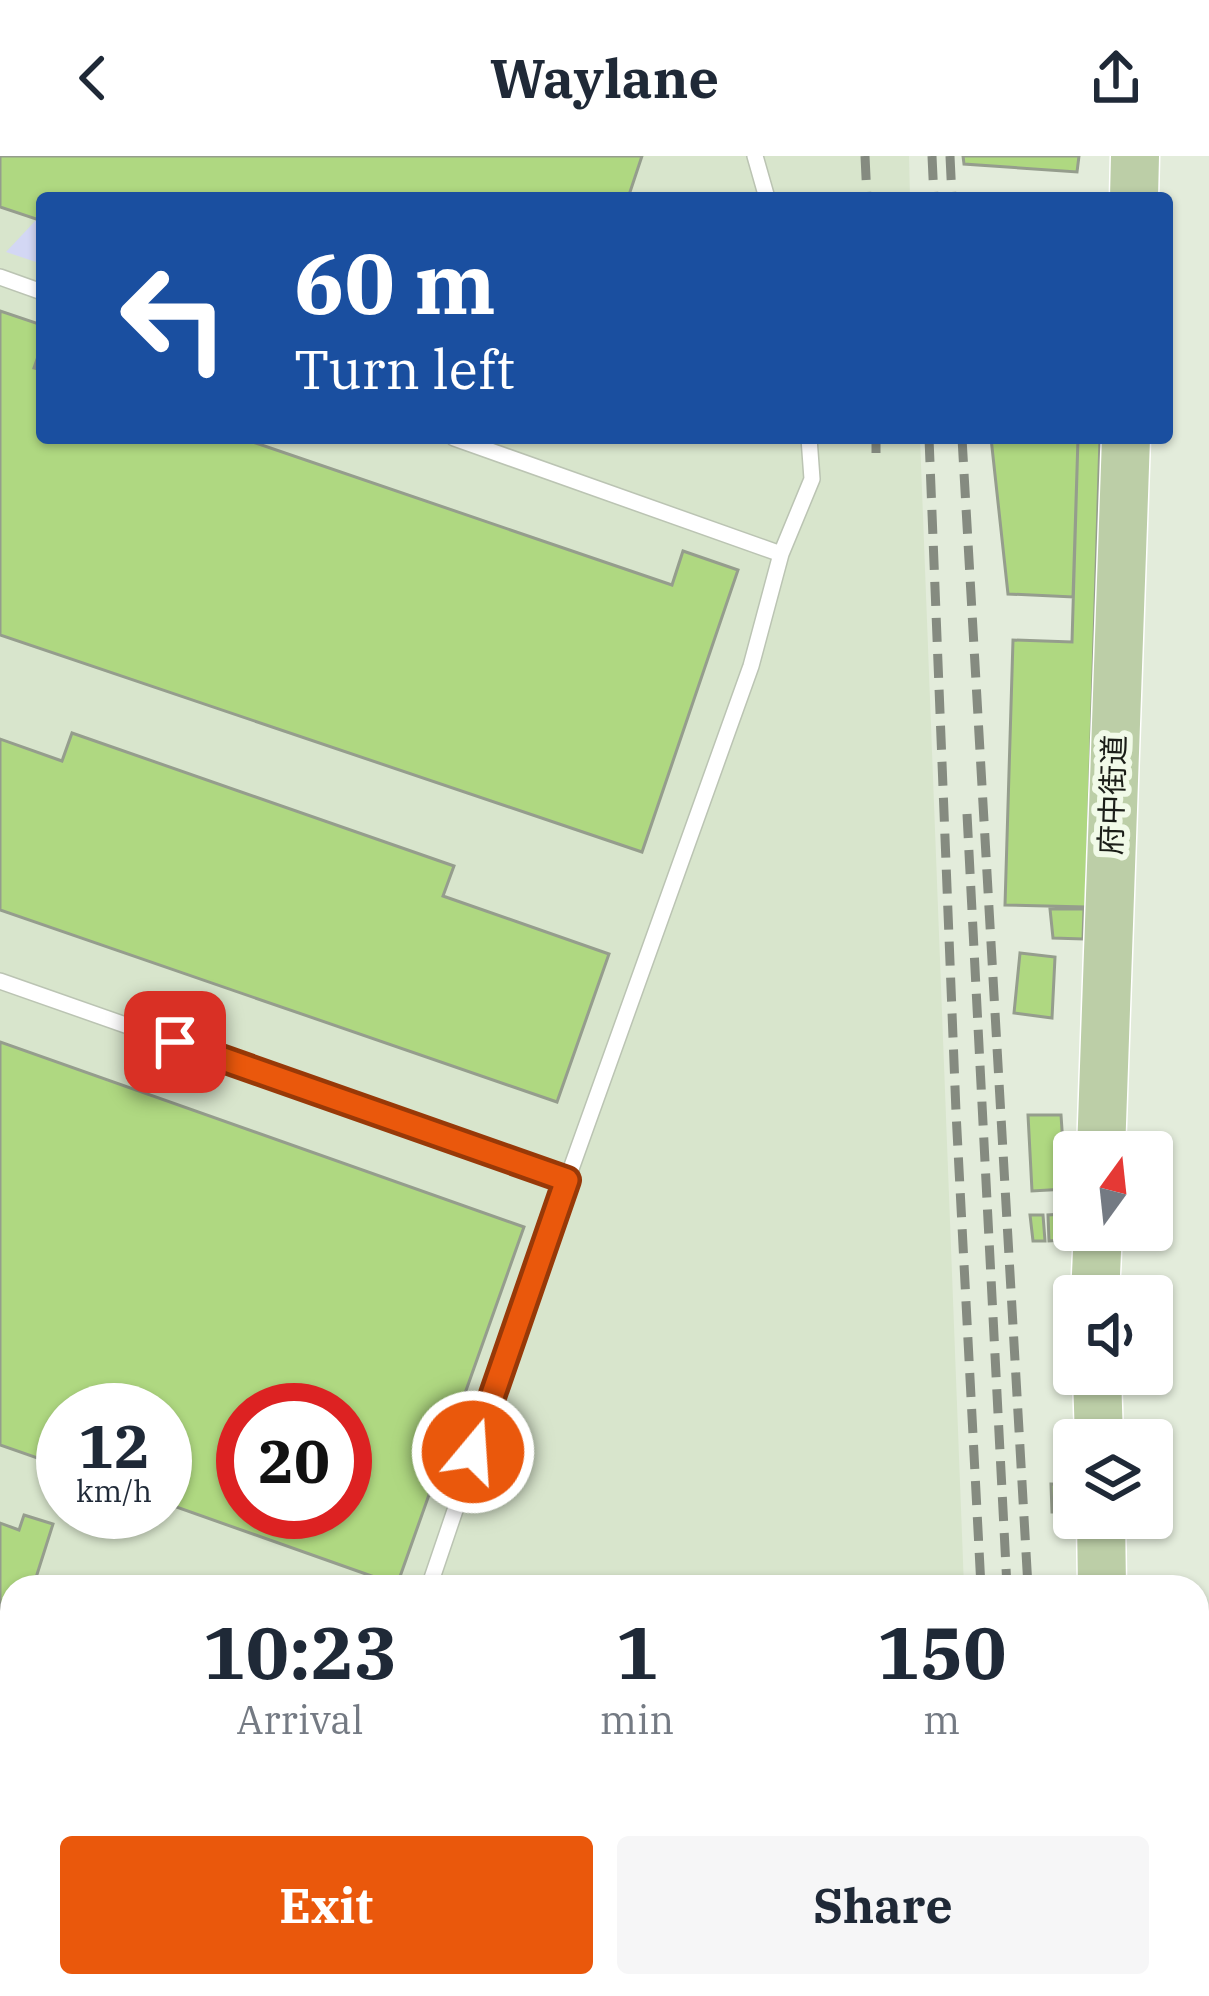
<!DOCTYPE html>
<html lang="en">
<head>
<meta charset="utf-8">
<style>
	:root { --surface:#fff; --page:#f6f6f7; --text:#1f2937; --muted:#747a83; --accent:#ea580c }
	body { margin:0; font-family:"IBM Plex Serif","Noto Sans JP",serif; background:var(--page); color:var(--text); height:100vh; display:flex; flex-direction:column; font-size:45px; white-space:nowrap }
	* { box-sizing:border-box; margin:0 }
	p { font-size:39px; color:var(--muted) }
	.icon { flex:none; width:66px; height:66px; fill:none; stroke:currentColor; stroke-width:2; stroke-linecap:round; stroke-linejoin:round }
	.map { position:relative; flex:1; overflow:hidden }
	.details { position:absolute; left:0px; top:1419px; width:1209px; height:423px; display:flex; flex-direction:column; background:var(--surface); border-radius:36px 36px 0 0; box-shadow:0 3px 9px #0004 }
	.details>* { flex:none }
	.banner { position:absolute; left:36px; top:36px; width:1137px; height:252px; border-radius:12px; box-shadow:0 3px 9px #0004; background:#1a4fa0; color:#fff; overflow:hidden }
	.needle { width:78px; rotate:15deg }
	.fabs { position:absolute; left:1053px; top:975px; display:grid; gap:24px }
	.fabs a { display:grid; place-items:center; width:120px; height:120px; border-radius:12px; background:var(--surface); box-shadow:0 3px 9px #0004; font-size:60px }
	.speed { position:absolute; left:36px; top:1227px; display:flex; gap:24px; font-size:60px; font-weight:700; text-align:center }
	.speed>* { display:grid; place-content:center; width:156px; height:156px; border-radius:50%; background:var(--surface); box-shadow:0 3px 9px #0004; line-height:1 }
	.speed small { font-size:30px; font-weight:400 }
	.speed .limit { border:18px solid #d22; background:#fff; color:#111 }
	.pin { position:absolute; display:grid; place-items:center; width:102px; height:102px; color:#fff; margin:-51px; border-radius:24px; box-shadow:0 6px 18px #0006 }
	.me { position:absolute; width:132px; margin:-66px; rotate:18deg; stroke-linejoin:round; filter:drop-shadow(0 0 9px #0008) }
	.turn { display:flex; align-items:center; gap:42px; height:252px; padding:0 60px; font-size:54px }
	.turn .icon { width:156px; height:156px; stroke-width:2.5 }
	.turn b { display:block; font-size:84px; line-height:102px }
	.eta { display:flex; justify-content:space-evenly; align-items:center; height:204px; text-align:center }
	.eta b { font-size:72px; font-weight:700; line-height:84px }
	.action { display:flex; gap:24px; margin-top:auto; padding:24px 60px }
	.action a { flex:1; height:138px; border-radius:12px; background:var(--accent); color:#fff; font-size:48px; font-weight:700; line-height:138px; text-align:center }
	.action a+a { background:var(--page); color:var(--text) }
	header { display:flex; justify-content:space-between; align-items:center; height:156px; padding:0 60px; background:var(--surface); font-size:54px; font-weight:700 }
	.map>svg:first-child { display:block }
</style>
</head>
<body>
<header><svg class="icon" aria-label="back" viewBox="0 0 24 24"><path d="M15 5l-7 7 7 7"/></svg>Waylane<svg class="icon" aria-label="share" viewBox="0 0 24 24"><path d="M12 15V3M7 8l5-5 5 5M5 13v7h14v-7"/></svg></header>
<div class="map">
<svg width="1209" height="1840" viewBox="0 0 1209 1840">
	<rect width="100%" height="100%" fill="#e3ecdb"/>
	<path fill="#d8e5cc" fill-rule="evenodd" d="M0,0H909L910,42H42V282H920L964,1431H12V1830H979L980,1840H0ZM63,1254H165V1356H63ZM243,1254H345V1356H243Z"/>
	<path fill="#d3d7f4" d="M37,63L42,65V108L6,96Z
		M0,1533L12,1538V1683L0,1679Z"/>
	<path fill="#afd881" stroke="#959d8d" stroke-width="3" fill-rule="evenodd" d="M0,0H642L628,42H42V65L0,51Z
		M963,0H1079L1077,16L964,8Z
		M0,155L42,169V189L34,212L42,214V282H241L672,429L683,395L738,414L642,696L0,479Z
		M991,282H1078L1073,441L1008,438Z
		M1078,282H1100L1086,751L1005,749L1013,484L1072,486Z
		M72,577L454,710L443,740L609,798L557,946L0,754V583L62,605Z
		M1050,753H1084L1083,783L1053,782Z
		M1020,797L1055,801L1052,862L1014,857Z
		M0,886L524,1071L397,1429L165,1347V1254H63V1311L0,1289ZM243,1254H345V1356H243Z
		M1028,959H1061L1066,1033L1032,1035Z
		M1063,1058L1065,1084L1049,1085L1048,1059Z
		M1030,1059H1043L1045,1085H1033Z
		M1051,1328L1071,1329L1074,1356H1052Z
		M24,1359L53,1368L33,1431H12V1459L0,1456V1367L19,1374Z
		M0,1698L12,1703V1830H249L246,1840H0Z
		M341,1830H378L408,1840H338Z
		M424,1830H687L684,1840H451Z"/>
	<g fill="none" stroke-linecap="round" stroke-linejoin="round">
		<g stroke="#bbc4b3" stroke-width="18">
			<path id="lane" d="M755,0L767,42
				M0,121L42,136
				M454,282L781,398
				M0,825L567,1024
				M429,1431L567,1024L751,510L781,398L812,323L809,282
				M0,1493L12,1498
				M295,1840L298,1830"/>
		</g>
		<g stroke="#bbc4b3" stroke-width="45">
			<path id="secondary" d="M1197,1798L1209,1800"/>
		</g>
		<g stroke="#fff" stroke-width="51">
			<path id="primary" d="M1134,42L1135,0
				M1101,996L1126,282
				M1095,1140L1098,1074
				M1097,1218L1099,1284
				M1101,1362L1102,1431
				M1127,1830L1128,1840"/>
		</g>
		<path stroke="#989e91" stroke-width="6" stroke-dasharray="9 6" stroke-linecap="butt" d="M755,1830L768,1840
			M839,1830L841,1840"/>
		<use href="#lane" stroke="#fff" stroke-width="15"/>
		<use href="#secondary" stroke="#dde7d3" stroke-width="42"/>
		<use href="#primary" stroke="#bccea7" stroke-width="48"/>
		<path stroke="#858b80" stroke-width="9" stroke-dasharray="24 12" stroke-linecap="butt" d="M865,0L867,42
			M932,0L934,42
			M950,0L952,42
			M876,282V297
			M929,282L956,956L981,1431
			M962,282L1028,1431
			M967,658L1007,1431
			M1053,1830L1054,1840
			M990,1840V1830
			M1013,1840V1830"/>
	</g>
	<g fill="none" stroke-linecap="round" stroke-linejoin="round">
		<g stroke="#983908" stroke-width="30">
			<path id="route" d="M175,886L567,1024L473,1296"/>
		</g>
		<use href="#route" stroke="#ea580c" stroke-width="21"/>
	</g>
	<g text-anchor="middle" stroke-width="12" stroke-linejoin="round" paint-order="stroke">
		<g font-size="30" fill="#1a1d17" stroke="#f1fae8">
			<text transform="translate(1113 639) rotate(-88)" y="10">府中街道</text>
		</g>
	</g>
</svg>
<div class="fabs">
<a><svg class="needle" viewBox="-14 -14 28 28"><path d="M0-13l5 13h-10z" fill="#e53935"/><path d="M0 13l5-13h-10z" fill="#747a83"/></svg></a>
<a><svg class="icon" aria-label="sound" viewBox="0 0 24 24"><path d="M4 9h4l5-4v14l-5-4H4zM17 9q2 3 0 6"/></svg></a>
<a><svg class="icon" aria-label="layers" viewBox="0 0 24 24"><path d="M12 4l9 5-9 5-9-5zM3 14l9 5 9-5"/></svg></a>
</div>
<div class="speed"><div>12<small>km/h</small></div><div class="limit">20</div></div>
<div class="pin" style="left:175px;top:886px;background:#d93025"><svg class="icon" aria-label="arrive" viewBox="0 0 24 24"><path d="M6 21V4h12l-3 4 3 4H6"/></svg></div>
<svg class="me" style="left:473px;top:1296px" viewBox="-20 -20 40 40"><circle r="17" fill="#ea580c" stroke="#fff" stroke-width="3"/><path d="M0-11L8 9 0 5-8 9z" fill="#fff"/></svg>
<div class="banner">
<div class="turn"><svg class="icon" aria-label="left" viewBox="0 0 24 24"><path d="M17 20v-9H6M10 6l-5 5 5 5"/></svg><div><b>60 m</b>Turn left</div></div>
</div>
<section class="details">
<div class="eta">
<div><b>10:23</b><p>Arrival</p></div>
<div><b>1</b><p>min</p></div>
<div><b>150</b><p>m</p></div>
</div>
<div class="action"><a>Exit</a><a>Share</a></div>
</section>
</div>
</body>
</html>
